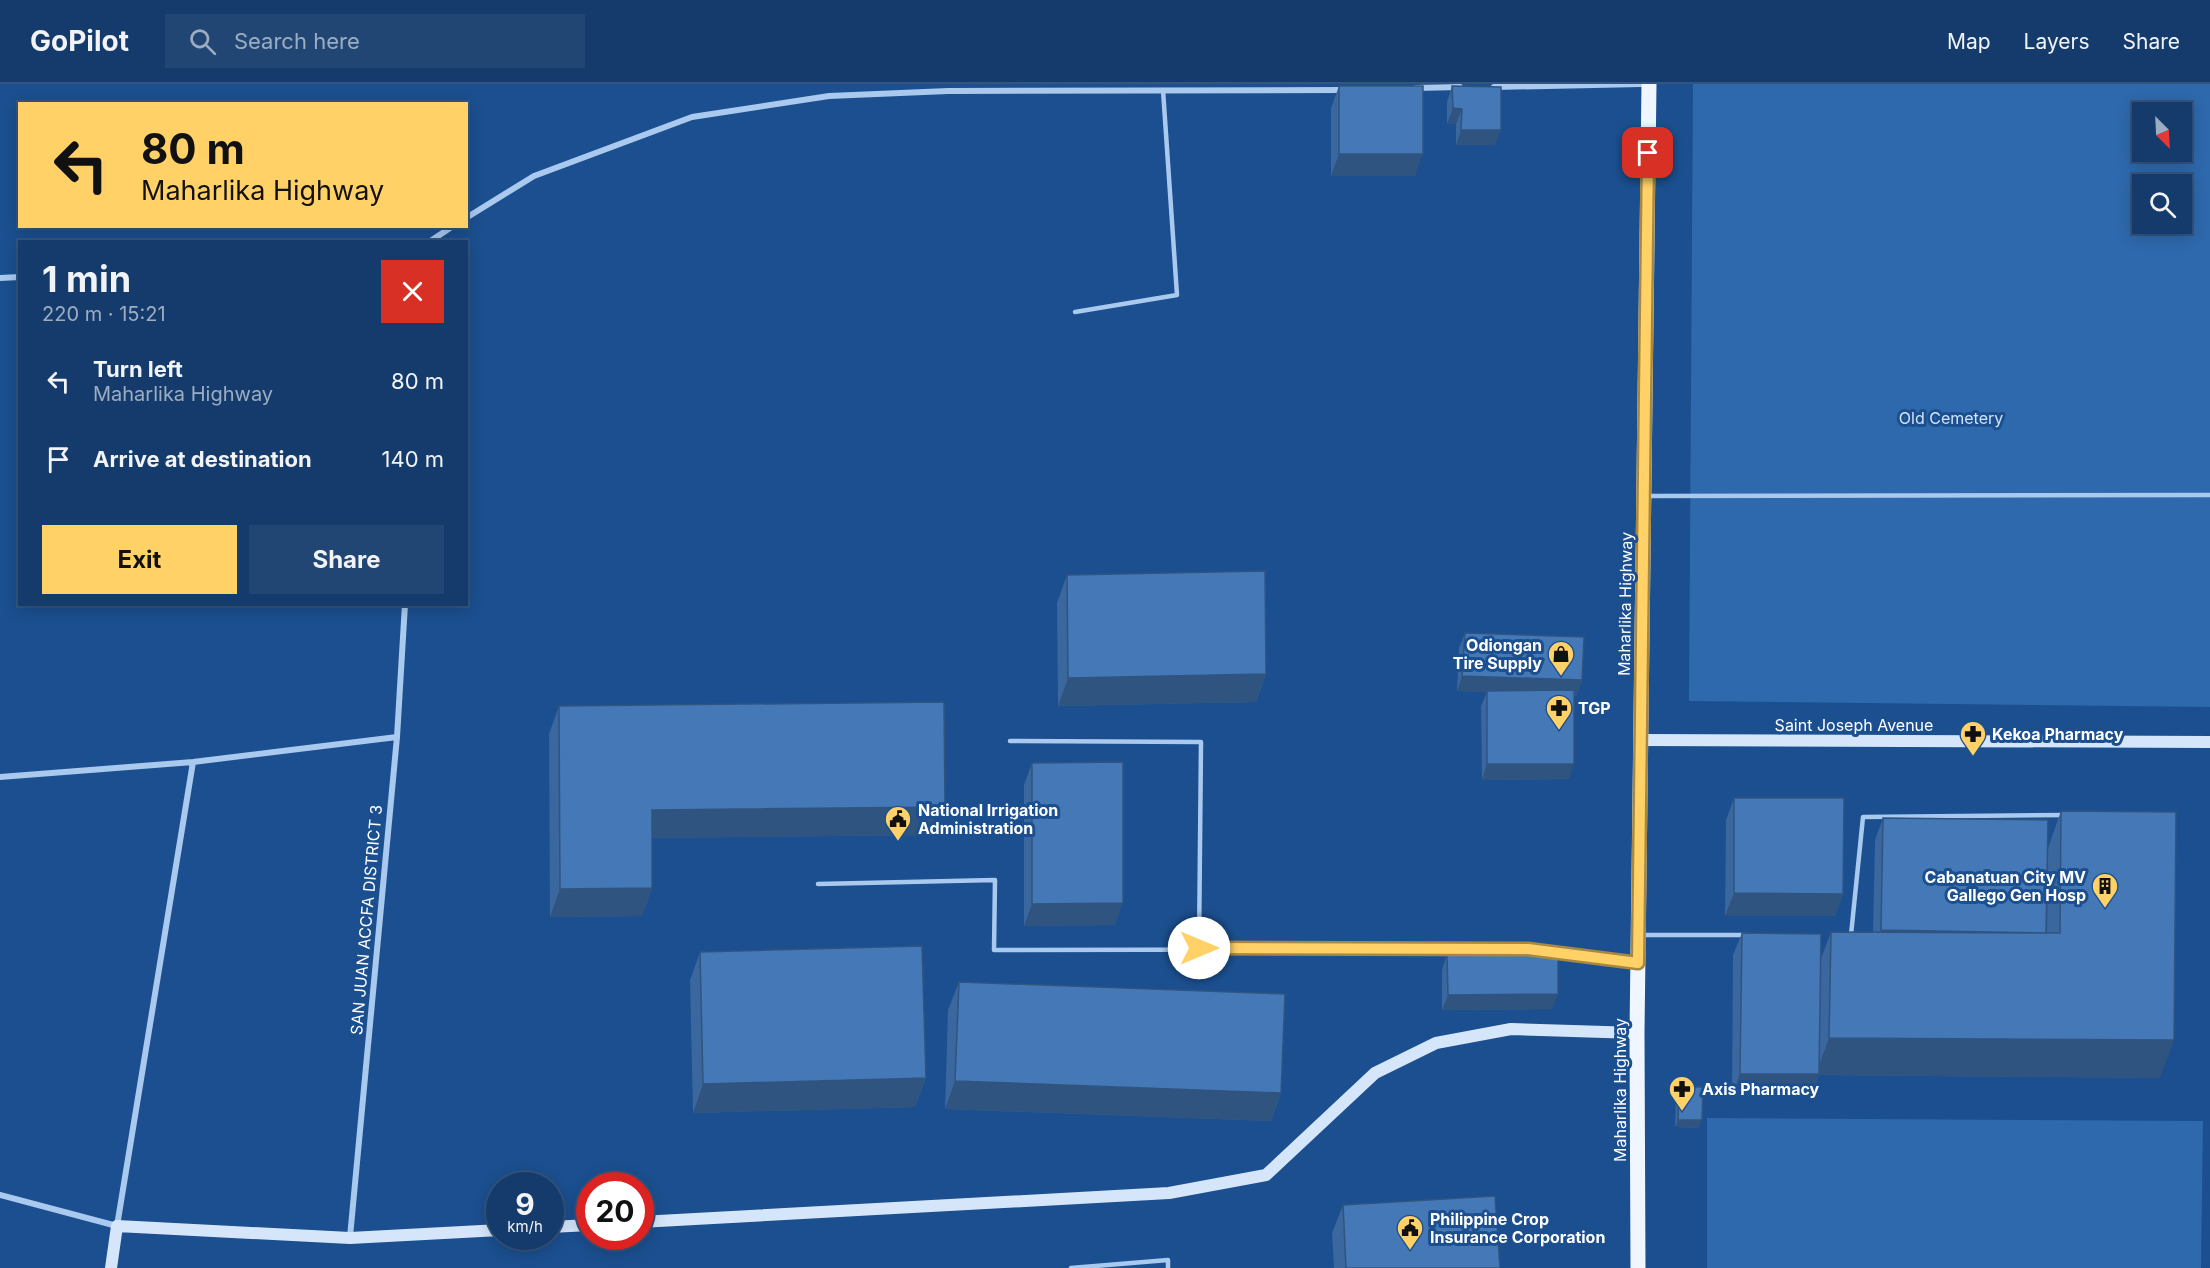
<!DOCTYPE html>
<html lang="en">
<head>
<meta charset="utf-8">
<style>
	:root { --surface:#143b6b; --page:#214673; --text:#f1f3f6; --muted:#9dadc1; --line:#33557e; --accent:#ffd166 }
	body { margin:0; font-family:Inter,sans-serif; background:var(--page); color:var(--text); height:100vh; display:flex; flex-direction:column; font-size:22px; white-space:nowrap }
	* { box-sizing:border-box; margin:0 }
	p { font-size:20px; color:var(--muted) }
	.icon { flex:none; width:33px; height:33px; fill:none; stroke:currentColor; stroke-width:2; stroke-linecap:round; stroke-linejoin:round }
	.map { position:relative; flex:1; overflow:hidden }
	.drawer { position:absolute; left:18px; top:156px; width:450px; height:366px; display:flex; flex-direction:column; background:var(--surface); border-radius:0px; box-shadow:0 3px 15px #0003,0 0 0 2px var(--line) }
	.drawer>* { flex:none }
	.top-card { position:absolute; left:18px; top:18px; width:450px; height:126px; border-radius:0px; box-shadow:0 3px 15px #0003,0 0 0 2px var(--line); background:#ffd166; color:#111; overflow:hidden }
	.needle { width:39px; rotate:156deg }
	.controls { position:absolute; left:2132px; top:18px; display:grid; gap:12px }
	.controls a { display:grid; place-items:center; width:60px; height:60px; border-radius:0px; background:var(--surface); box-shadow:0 3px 15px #0003,0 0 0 2px var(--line); font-size:30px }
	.speed { position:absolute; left:486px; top:1088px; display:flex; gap:12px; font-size:30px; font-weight:700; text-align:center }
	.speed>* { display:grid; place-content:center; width:78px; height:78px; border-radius:50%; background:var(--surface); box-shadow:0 3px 15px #0003,0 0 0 2px var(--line); line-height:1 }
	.speed small { font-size:15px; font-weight:400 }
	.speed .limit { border:9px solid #d22; background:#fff; color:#111 }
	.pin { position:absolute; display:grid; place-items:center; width:51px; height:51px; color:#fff; margin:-26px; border-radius:12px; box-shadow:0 3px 9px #0006 }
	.me { position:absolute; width:66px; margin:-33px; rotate:90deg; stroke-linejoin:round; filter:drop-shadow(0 0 4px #0008) }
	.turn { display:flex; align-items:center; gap:21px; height:126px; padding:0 24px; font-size:27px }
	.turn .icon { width:78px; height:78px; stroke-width:2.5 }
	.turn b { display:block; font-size:42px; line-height:51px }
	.round { display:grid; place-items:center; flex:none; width:63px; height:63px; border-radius:0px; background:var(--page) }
	.overview { display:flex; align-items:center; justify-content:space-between; height:102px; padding:0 24px }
	h1 { font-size:36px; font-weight:700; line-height:45px }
	.primary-button { display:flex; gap:12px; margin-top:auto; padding:12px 24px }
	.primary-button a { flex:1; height:69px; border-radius:0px; background:var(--accent); color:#111; font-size:24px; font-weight:700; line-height:69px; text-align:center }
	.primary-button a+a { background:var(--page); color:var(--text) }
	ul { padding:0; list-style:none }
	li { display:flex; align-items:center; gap:18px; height:78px; padding:0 24px }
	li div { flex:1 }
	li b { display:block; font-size:22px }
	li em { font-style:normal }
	header { display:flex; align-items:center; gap:36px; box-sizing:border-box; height:84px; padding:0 30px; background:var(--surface); border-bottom:2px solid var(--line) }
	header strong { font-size:28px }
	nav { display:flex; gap:33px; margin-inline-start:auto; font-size:21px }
	.search { width:420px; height:54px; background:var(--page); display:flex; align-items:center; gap:15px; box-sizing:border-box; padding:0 21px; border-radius:0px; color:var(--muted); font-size:22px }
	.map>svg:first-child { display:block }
</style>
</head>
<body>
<header>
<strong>GoPilot</strong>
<div class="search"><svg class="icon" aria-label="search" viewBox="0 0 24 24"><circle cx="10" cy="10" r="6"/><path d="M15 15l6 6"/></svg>Search here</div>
<nav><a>Map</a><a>Layers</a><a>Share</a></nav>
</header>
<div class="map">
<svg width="2210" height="1184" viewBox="0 0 2210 1184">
	<rect width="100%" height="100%" fill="#1b4f8f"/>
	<path fill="#2e69ad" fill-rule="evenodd" d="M1693,0H2210V623L1689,617ZM2142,28H2181V68H2142ZM2142,100H2181V140H2142Z
		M1707,1034L2203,1037L2201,1184H1707Z"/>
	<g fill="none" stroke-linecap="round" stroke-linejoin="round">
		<path stroke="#a9c9ee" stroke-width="4.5" d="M1075,228L1177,211L1163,6
			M1646,412L2210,411
			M1010,657L1201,658L1199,864
			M818,800L995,796L994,866L1528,865L1635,879
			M1641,851H1746
			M1851,851L1863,733L2065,731
			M1071,1184L1168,1176V1184"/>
		<path stroke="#a9c9ee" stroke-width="6" d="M1494,3L1641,0
			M1416,4L1460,3
			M466,134L534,92L692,33L829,12L948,7L1343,6
			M429,158L453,142
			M0,194L20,193
			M0,693L193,678L397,653
			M0,1111L117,1142L193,678
			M350,1153L397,653L405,520"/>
		<path stroke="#d6e6fa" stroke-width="12" d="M1641,656L2210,658
			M640,1138L1169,1109L1266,1091L1375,989L1436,959L1511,945L1637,949
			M550,1143L590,1141
			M111,1184L117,1142L350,1154L500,1146"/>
		<path stroke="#f0f6ff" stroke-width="15" d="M1638,1184L1637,949L1649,0"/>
	</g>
	<path fill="#3a679d" d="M1339,2L1415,92H1331V24Z
		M1452,2L1495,61H1456V40H1447V18Z
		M1067,491L1266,590L1256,618L1058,622L1057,519Z
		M1465,549L1582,596L1576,612H1574L1569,695L1482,696L1481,622L1487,608L1457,607L1459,564Z
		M559,622L934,751L652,754V804L642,832L550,833L549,650Z
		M1032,679L1115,841L1024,842V701Z
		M1734,714L1843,810L1835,832H1725L1726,736Z
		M2061,727L2160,994L1819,991L1811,1013L1732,1012L1733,871L1742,849L1821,874L1831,848H1873L1875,756L1883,734L2047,849L2048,764Z
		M700,868L926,994L915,1023L693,1029L690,896Z
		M1447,870L1552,925L1442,926V886Z
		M959,898L1281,1009L1271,1037L945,1025L948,926Z
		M1679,1003L1699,1044L1675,1043L1676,1011Z
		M1343,1121L1500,1184H1334L1332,1149Z"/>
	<path fill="#305480" d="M1453,24L1462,25L1456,40H1447Z
		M1461,46H1501L1495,61H1456Z
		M1339,70H1423L1415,92H1331Z
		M1266,590L1256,618L1058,622L1068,594Z
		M1462,592L1582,596L1576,612L1457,607Z
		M1487,680H1574L1569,695L1482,696Z
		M945,723L934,751L642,754L652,726Z
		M652,804L642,832L550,833L560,805Z
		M1734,809L1843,810L1835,832H1725Z
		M1123,819L1115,841L1024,842L1032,820Z
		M1881,846L2046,849L1873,869Z
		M1558,910L1552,925L1442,926L1448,911Z
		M1829,954L2174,956L2160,994L1819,991L1811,1013L1732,1012L1740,990H1816Z
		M926,994L915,1023L693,1029L703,1000Z
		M955,997L1281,1009L1271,1037L945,1025Z
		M1678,1036H1702L1699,1044L1675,1043Z"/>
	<path fill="#4478b7" stroke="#305480" stroke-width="1.5" d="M1339,2H1423V70H1339Z
		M1452,2L1501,3V46H1461L1462,25L1453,24Z
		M1265,487L1266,590L1068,594L1067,491Z
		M1465,549L1584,553L1582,596L1462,592Z
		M1574,606V680H1487V607Z
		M944,618L945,723L652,726V804L560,805L559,622Z
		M1123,678V819L1032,820V679Z
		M1734,714H1844L1843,810L1734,809Z
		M2061,727L2176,728L2174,956L1829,954L1831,848L2060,849Z
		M1883,734L2048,736L2046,849L1881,846Z
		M1742,849L1821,850L1819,990H1740Z
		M922,862L926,994L703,1000L700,868Z
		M1447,870H1558V910L1448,911Z
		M959,898L1285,910L1281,1009L955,997Z
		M1679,1003H1703L1702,1036H1678Z
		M1495,1112L1500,1184H1346L1343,1121Z"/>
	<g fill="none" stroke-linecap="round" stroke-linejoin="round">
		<g stroke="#a68842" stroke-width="15">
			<path id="route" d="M1199,864L1528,865L1638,879L1648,69"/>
		</g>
		<use href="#route" stroke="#ffd166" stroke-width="10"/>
	</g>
	<defs>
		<g id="shop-pin" transform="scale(1.35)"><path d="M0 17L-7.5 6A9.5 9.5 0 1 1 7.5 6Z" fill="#ffd166" stroke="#1b4f8f"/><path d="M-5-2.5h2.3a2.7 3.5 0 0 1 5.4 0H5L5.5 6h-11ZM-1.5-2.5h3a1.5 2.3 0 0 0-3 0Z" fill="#111"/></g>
		<g id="pharmacy-pin" transform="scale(1.35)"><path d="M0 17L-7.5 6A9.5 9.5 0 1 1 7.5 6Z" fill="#ffd166" stroke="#1b4f8f"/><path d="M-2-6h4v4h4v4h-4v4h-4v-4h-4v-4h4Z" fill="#111"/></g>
		<g id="civic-pin" transform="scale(1.35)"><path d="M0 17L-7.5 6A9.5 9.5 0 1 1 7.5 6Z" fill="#ffd166" stroke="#1b4f8f"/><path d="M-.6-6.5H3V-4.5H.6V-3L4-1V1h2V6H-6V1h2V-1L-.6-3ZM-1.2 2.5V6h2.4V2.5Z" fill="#111"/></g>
		<g id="building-pin" transform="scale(1.35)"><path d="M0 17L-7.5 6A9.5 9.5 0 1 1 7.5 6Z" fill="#ffd166" stroke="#1b4f8f"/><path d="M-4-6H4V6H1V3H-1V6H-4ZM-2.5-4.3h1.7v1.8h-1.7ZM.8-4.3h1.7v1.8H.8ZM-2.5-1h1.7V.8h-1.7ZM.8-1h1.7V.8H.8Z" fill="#111"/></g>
	</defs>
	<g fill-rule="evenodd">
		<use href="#shop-pin" x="1561" y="570"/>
		<use href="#pharmacy-pin" x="1559" y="624"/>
		<use href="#pharmacy-pin" x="1973" y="650"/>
		<use href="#civic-pin" x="898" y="735"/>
		<use href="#building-pin" x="2105" y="802"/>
		<use href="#pharmacy-pin" x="1682" y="1005"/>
		<use href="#civic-pin" x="1410" y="1144"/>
	</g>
	<g text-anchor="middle" stroke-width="6" stroke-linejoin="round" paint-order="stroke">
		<g font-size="16" fill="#cfe3fa" stroke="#1b4f8f">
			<text x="1951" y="340">Old Cemetery</text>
		</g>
		<g font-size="16" fill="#fff" stroke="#1b4f8f">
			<text transform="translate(1625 520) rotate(-89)" y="6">Maharlika Highway</text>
			<text x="1854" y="647">Saint Joseph Avenue</text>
			<text transform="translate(366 836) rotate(-85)" y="6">SAN JUAN ACCFA DISTRICT 3</text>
			<text transform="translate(1620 1006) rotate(-90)" y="6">Maharlika Highway</text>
		</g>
		<g font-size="16" font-weight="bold" fill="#fff" stroke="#1b4f8f" text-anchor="start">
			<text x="1542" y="567" text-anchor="end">Odiongan<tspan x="1542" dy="18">Tire Supply</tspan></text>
			<text x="1578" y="630">TGP</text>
			<text x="1992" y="656">Kekoa Pharmacy</text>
			<text x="918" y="732">National Irrigation<tspan x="918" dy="18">Administration</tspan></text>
			<text x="2086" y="799" text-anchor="end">Cabanatuan City MV<tspan x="2086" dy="18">Gallego Gen Hosp</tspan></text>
			<text x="1702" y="1011">Axis Pharmacy</text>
			<text x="1430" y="1141">Philippine Crop<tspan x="1430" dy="18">Insurance Corporation</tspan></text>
		</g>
	</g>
</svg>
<div class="controls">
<a><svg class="needle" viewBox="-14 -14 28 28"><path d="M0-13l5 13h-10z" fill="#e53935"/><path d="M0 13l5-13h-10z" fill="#9dadc1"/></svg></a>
<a><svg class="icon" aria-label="search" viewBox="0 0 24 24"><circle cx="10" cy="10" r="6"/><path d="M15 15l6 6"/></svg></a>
</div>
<div class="speed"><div>9<small>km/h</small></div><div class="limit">20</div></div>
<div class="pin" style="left:1648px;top:69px;background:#d93025"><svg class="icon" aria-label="arrive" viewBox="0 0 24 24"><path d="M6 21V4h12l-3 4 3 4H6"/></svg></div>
<svg class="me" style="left:1199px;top:864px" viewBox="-20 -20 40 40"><circle r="19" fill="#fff"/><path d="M0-13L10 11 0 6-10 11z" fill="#ffd166"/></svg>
<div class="top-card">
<div class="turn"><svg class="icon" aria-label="left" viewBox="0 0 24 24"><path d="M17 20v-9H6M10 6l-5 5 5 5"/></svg><div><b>80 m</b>Maharlika Highway</div></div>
</div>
<section class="drawer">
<div class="overview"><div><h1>1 min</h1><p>220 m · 15:21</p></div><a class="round" style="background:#d93025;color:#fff"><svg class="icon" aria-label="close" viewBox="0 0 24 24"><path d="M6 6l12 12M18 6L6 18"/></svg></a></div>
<ul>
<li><svg class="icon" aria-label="left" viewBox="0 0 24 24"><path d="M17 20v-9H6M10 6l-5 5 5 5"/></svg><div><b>Turn left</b><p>Maharlika Highway</p></div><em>80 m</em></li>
<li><svg class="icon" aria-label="arrive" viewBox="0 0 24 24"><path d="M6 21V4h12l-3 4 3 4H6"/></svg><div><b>Arrive at destination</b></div><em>140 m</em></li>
</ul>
<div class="primary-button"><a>Exit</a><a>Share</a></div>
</section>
</div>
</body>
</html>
